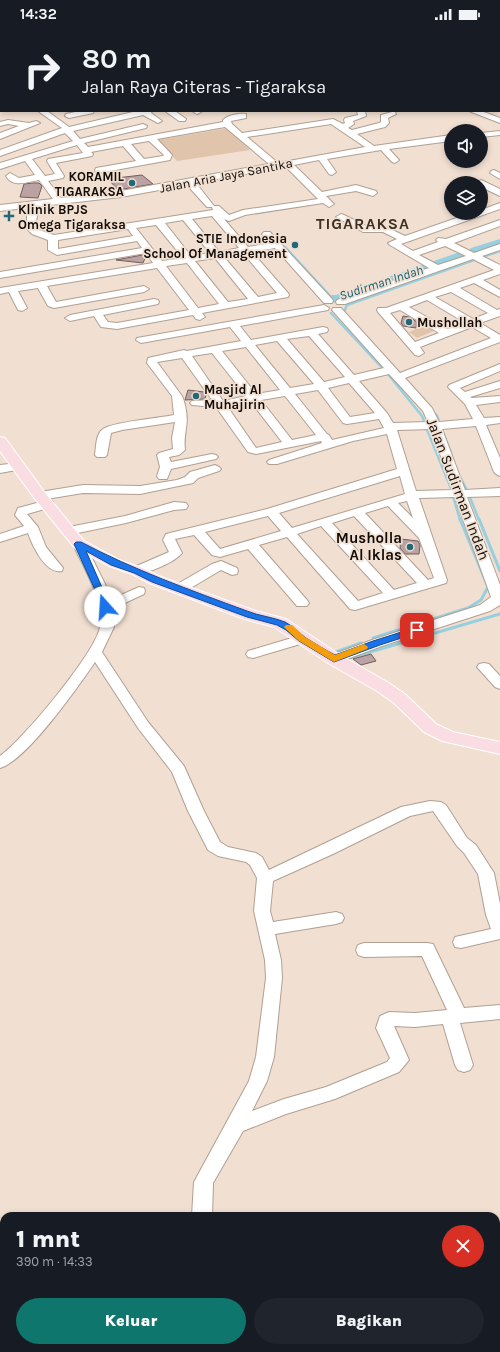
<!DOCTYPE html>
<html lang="id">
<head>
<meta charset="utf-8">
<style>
	:root { --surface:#171b24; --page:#20242c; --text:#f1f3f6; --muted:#9ea1a6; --accent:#0f766e }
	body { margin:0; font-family:Karla,sans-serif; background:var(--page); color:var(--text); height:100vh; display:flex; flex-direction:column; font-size:15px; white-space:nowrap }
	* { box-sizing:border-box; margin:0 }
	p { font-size:13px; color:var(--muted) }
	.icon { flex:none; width:22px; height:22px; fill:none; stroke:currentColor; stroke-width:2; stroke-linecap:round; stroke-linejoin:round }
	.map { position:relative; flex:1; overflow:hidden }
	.sheet { position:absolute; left:0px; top:1184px; width:500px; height:140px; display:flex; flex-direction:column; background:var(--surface); border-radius:12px 12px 0 0; box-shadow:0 2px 6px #0003 }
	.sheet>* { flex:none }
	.guide { position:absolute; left:0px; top:0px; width:500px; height:84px; box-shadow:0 2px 6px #0003; background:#171b24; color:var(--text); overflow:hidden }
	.tools { position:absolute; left:444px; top:96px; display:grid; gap:8px }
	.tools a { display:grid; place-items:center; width:44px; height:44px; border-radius:50%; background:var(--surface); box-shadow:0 2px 6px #0003; font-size:20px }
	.pin { position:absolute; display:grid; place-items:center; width:34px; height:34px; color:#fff; margin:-17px; border-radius:8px; box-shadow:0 2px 6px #0006 }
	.me { position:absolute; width:44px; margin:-22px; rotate:341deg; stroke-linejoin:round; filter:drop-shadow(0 0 3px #0008) }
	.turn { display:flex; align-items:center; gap:14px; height:84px; padding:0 16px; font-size:18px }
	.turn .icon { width:52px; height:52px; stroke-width:2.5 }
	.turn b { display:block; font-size:28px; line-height:34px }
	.round { display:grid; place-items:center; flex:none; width:42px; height:42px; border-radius:21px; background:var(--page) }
	.summary { display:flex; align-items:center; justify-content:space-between; height:68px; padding:0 16px }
	h1 { font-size:24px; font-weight:800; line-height:30px }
	.cta { display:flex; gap:8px; margin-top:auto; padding:8px 16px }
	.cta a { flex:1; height:46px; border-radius:24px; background:var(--accent); color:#fff; font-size:16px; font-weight:800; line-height:46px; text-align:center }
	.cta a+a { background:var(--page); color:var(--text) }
	.status { display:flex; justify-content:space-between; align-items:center; height:28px; padding:0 20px; background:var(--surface); direction:ltr }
	.status svg { height:11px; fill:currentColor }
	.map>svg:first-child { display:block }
</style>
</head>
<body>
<div class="status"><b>14:32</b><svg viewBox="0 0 49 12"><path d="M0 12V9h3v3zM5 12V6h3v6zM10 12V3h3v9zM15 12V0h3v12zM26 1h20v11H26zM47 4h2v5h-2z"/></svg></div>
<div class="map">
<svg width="500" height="1324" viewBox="0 0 500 1324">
	<rect width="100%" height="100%" fill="#f1dfd1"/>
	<path fill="#e1c4ac" d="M229,100L250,122L177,133L157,112Z
		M425,297L434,303L417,310L409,304Z"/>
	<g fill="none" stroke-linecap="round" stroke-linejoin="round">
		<path stroke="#96cfdf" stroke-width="2.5" d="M285,219L332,270
			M482,229L500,223
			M331,285L385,343
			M345,286L344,284L347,277L474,232
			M387,345L422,388L425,395
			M433,384L437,388L440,396
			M426,399L452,463
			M441,399L451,425
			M459,447L467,462
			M469,467L479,492
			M453,468L460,492"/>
		<path stroke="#96cfdf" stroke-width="3" d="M479,491L500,543
			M373,610L468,580L481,572L488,559L460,491
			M333,625L361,615
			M343,632L500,586"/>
		<path fill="#96cfdf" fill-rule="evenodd" d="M500,211V218L475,225L471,224L469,222L471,220Z
			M463,223L467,224L469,226L467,228L341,274L337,275L328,273L326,270L328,267H336Z
			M0,1223L4,1224V1255L0,1254Z
			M26,1320H53L55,1324H28Z"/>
	</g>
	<path fill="#baa3a2" stroke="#735e5d" d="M142,147L153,156L118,162L108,151Z
		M33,155H39L42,158L38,170L20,169L24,156Z
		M142,227L146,228L143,235L116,232Z
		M403,288L409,289L417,294L416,300L403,298L401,295Z
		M188,362L204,364L206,367L205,371L185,372Z
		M401,511L418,513L420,517L419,526H405L400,520Z
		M371,626L376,633L361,637L353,631Z"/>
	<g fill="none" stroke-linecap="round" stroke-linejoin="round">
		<g stroke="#b0a092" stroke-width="2">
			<path id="minor" d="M14,0H22V1H14Z
				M154,0H162L163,1H155Z
				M382,0H396L381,1Z
				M456,0H464L465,1H457Z
				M480,0H488L489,1H481Z
				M499,13H500V17H499Z
				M0,26H1V30H0Z
				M38,83H47L69,99L137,83H152L151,85L162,93L158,95L143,87L73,103L80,111L143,96L147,98L146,100L84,115L88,119L223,94V92C228,87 239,85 246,86V90L231,93L232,96L242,105L333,91L343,96L345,95L344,92L345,90L358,87L357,83H365L366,88L353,93L354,96L348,100L352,102L379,95L381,94V87L392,84H395L396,86L388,90L389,95L385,99L357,106L374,118L451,107V113L389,121L399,132L395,135L392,134L381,122L327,131L336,144L332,147L329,146L319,132L294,137L322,164L356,157L376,163L377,165L373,168L356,163L326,168L334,176L329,179L323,175L245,187L229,193L224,191L248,219L270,215L262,206L264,204H270L332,271L333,273L332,275H324L275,220L252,224L288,265L289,267L288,269L202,285L205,289L200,292L196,291L193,287L117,301L101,299L94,288L70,293L65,290L70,287L154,271L158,272L159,274L158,276L103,287L108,294L117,295L189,282L157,240L47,258L56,274L144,258L149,261L144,264L54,280L48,278L38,260L18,263L27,280L22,283L18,282L9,264L0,266V260L153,235L146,225L0,250V244L142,220L137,213L57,227L48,222V212L32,206L27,201V188L25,180L0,183V177L53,171L39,152C27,154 13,160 6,148L10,145L19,150L35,147L25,133L0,141V135L73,113L65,105L0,128V122L62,100ZM331,96L365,119L278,135L247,109ZM225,99L269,136L121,163L61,170L48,153L63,150L64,148L56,135L92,128L93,126L91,124L123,118L136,133L96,140L95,142L96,144L99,145L170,132L172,127L157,111ZM149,113L164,127L163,128L144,131L131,116ZM77,117L83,125L48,131L47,133L55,146L45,148L32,131ZM286,139L318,171L243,182L229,187L219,178H214L196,155ZM187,157L207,179H212L213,182L54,207L39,202L35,199L37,188L33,179L121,169ZM212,188L239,220L219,224L192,191ZM183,192L210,225L191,228L165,195ZM156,197L183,230L162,233L136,200ZM128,201L133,208L58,221V212ZM243,225L277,265L258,269L224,229ZM215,230L248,271L228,274L195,233ZM187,235L219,276L198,280L166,238Z
				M80,83H94L93,85L69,90L65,88L66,86Z
				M165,83H175L186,91L185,93H179Z
				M192,83H200L201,84L197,86Z
				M469,83H481L500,90V95Z
				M8,92L29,95L36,93L40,95L0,111V105L19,98L8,96L0,98V94Z
				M500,103V107L481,109V105Z
				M494,142L500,145V151L490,145L491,143Z
				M481,152L500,161V168L481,159V155H477Z
				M500,175V181L401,216L413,223L438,214L436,212L438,210L446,211L500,192V198L454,215L474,225L500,216V222L482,228L500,237V246L483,252L500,262V269L474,255L460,260L497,282L500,281V288L480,295L500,307V314L405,350L432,380L439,394L473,391L465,376L448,359L449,357L500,336V343L460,360L465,364L500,353V360L470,369L472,370L500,368V374L476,377L484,390L500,389V395L486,397L500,430V448L496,446L494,444L476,398L442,401L465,462L500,460V468L467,469L500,557V577L490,583L382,618L339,634L334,635L329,634L327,631L329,628L372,612L480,577L491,569L455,469L419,470L447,552L446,555L355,582L350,581L287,509L259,517L307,572L309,575L307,578H297L248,521L220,529L212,527L194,507L175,511L182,525C176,534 143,548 132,546L131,543L132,540L169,524L163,512L166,506L267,481L397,441L387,406L353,413L277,436H269L267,434L269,432L322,415L321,413L256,426L248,424L216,379L192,377L190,375L192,373L212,372L182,330L157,334L182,368C186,377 188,390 186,400C185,408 184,414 185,422L179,427L169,429L171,434L212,426L216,427L218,429L216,431L171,441L167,451H159L157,448L160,439L157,427L159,425L173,421L172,410L175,394L122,402L111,405L107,427L105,429H97L95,427C96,419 96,405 103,401C113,394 160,390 174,387L172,368L147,335L148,330L184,322L187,323L241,313L230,299L141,315L136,312L137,310L324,277L329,280L328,282L240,298L251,312L323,299L327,300L328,302L327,304L318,306L354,347L384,340L332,282L333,280H341L400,345L491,310L472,299L420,319L424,325L419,328L415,327L378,284L377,282L378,280H386L494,242L473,231L345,276H337L336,274L337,272L429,240L390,217L388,215L397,211L383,204H363L336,189L341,186L344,187L368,199L384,198L405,208L471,185H481V182ZM445,218L466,228L438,237L419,227ZM451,264L488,285L473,291L435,269ZM427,272L464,294L448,301L409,279ZM400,282L439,305L415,314L390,285ZM309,308L345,349L324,354L287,311ZM277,313L314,356L290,360L255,317ZM246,319L280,362L256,366L222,323ZM212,325L246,368L223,373L192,328ZM389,346L423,383L428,394L393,395L387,385L359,353ZM349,355L375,385L350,389L328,360ZM318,362L343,395L347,396L379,391L384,400L332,412L329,407L327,406L295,366ZM285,368L316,407L292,412L261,372ZM251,374L282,414L256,420L227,378ZM431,401L453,462L416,463L397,402ZM400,448L405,466L292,500L279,485ZM407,473L413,490L398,475ZM388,478L419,510L434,550L428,552L365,485ZM268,488L281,503L220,521L205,504ZM354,488L417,555L394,562L332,495ZM321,498L383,565L358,573L297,506Z
				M18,435L22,437L24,439L22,441L0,445V437Z
				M215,437L219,439L221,441L219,443L198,450L193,455L140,466L83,465L40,472L36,471L34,468L36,465L40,464L83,457L140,458L177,452L185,449L190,444Z
				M48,472L52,473L54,476L52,479L27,486L38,499L46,519L63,540L62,543C46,547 32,517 28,505L0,514V506L24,498L15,487L18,480Z
				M174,474L186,475L188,478L186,481L174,482L126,495L68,507L64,506L62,503L64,500L125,488Z
				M79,512L83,513L85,516L105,556L110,572L139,559L144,560L145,563L144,566L112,581L114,599L102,624L148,694L184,738L204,783L220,814L228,819L256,825L262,829L269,842L401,779L430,773L441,774L446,777L467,810L476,817L494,845L500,876V911L461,920L455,919L453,914L455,909L491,901L486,887L478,846L464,825L457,818L433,783L410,788L333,826L273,853L270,883L273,894L336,884L342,886L344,890L342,894L336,896L275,906L281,932L282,950L274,1029L267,1053L252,1083L284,1071L326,1059L387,1034L390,1030L376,1000L380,988L389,984L415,985L447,982L422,928L364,929L358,927L356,922L358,917L364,915H427L433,916L464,980L500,977V991L460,995L473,1037L470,1042L464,1044L458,1042L455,1037L443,996L415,999L394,998L409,1032L399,1044L335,1071L286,1086L243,1103L213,1155L212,1188H192L194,1154L249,1053L256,1029L266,950L265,932L254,883L257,850L250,837L246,834L218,828L208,822L188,783L172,744L138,700L95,634C78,659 26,733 0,740V728C22,713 96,624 100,599C105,573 83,539 73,516L75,513Z
				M221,533L237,540L238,543L237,546L232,547L221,542L184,564H174L173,561L174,558L212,536Z
				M302,607L307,608L309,611L307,614L253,630L248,629L246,626L248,623Z
				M484,635L489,636L500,648V661L495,659L477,639L479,636Z
				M196,1320H216V1324H196Z"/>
		</g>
		<g stroke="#fff" stroke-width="2">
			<path id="major" d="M0,409L5,410L45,465L84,513L119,532L142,540L161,549L256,583L286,591L340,627L389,655L406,667L436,696L453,704L500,714V726L442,713L424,704L394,675L377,663L328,635L274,599L244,591L149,555L132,546L109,538L74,519L35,471L0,423Z"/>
		</g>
		<use href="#minor" fill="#fff" fill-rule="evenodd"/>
		<use href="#major" fill="#fadde2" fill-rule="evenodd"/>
	</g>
	<path fill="#1a73e8" stroke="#114b97" d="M76,514H81C134,542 190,562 247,583C259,588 273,589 285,594C293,598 299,605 306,610C316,616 325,622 335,627L373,613L414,600L417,599L422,602L420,604L380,617L334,634L299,613L286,602L277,597L247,589L152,554L134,545L111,537L86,523L104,564L109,579L105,582L101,579L96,564L74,516Z"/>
	<path fill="#f59e0b" d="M286,597H292L305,609L335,627L364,616L368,619L367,621L334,634L299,613L286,601L284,599Z"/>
	<g fill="#226878" stroke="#f1dfd1" stroke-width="1.5">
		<circle cx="132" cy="155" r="4"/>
		<path d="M7 182h4v4h4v4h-4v4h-4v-4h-4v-4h4z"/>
		<circle cx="295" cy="217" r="4"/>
		<circle cx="409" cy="294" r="4"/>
		<circle cx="196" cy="368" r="4"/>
		<circle cx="410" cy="519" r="4"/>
	</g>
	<g text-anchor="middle" stroke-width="3.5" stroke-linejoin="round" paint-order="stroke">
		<g font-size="13" fill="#120c07" stroke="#f1dfd1">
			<text transform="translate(226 147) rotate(-11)" y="5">Jalan Aria Jaya Santika</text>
		</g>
		<g font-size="13" font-weight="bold" fill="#120c07" stroke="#f1dfd1" text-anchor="start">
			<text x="124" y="153" text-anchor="end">KORAMIL<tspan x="124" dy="15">TIGARAKSA</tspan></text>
			<text x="18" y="186">Klinik BPJS<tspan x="18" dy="15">Omega Tigaraksa</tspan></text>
			<text x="287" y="215" text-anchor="end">STIE Indonesia<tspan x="287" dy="15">School Of Management</tspan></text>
			<text x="417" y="299">Mushollah</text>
			<text x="204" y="366">Masjid Al<tspan x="204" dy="15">Muhajirin</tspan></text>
		</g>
		<g font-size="13" font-style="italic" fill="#145f70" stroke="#f1dfd1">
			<text transform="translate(381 254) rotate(-18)" y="5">Sudirman Indah</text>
		</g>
		<g font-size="15" fill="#120c07" stroke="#f1dfd1">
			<text transform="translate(458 461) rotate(69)" y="5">Jalan Sudirman Indah</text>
		</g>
		<g font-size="15" font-weight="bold" fill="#120c07" stroke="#f1dfd1" text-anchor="end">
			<text x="402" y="515">Musholla<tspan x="402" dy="17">Al Iklas</tspan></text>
		</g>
		<g font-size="16" font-weight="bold" letter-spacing="1" fill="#3c2f23" stroke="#f1dfd1">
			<text x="363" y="201">TIGARAKSA</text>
		</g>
	</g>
</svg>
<div class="tools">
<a><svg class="icon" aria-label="sound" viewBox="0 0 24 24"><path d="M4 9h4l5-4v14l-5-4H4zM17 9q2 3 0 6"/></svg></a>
<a><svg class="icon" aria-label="layers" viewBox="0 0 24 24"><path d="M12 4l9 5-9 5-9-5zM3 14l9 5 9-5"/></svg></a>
</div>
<div class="pin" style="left:417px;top:602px;background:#d93025"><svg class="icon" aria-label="arrive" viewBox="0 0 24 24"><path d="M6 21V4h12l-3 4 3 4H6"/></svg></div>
<svg class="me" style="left:105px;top:579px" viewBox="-20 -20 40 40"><circle r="19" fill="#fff"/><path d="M0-13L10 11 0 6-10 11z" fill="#1a73e8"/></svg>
<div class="guide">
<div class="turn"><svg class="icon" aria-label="right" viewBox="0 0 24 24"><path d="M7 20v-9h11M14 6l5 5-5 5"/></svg><div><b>80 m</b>Jalan Raya Citeras - Tigaraksa</div></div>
</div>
<section class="sheet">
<div class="summary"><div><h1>1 mnt</h1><p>390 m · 14:33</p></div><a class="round" style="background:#d93025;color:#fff"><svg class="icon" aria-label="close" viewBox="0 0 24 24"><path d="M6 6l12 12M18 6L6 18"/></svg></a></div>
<div class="cta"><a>Keluar</a><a>Bagikan</a></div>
</section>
</div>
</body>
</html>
